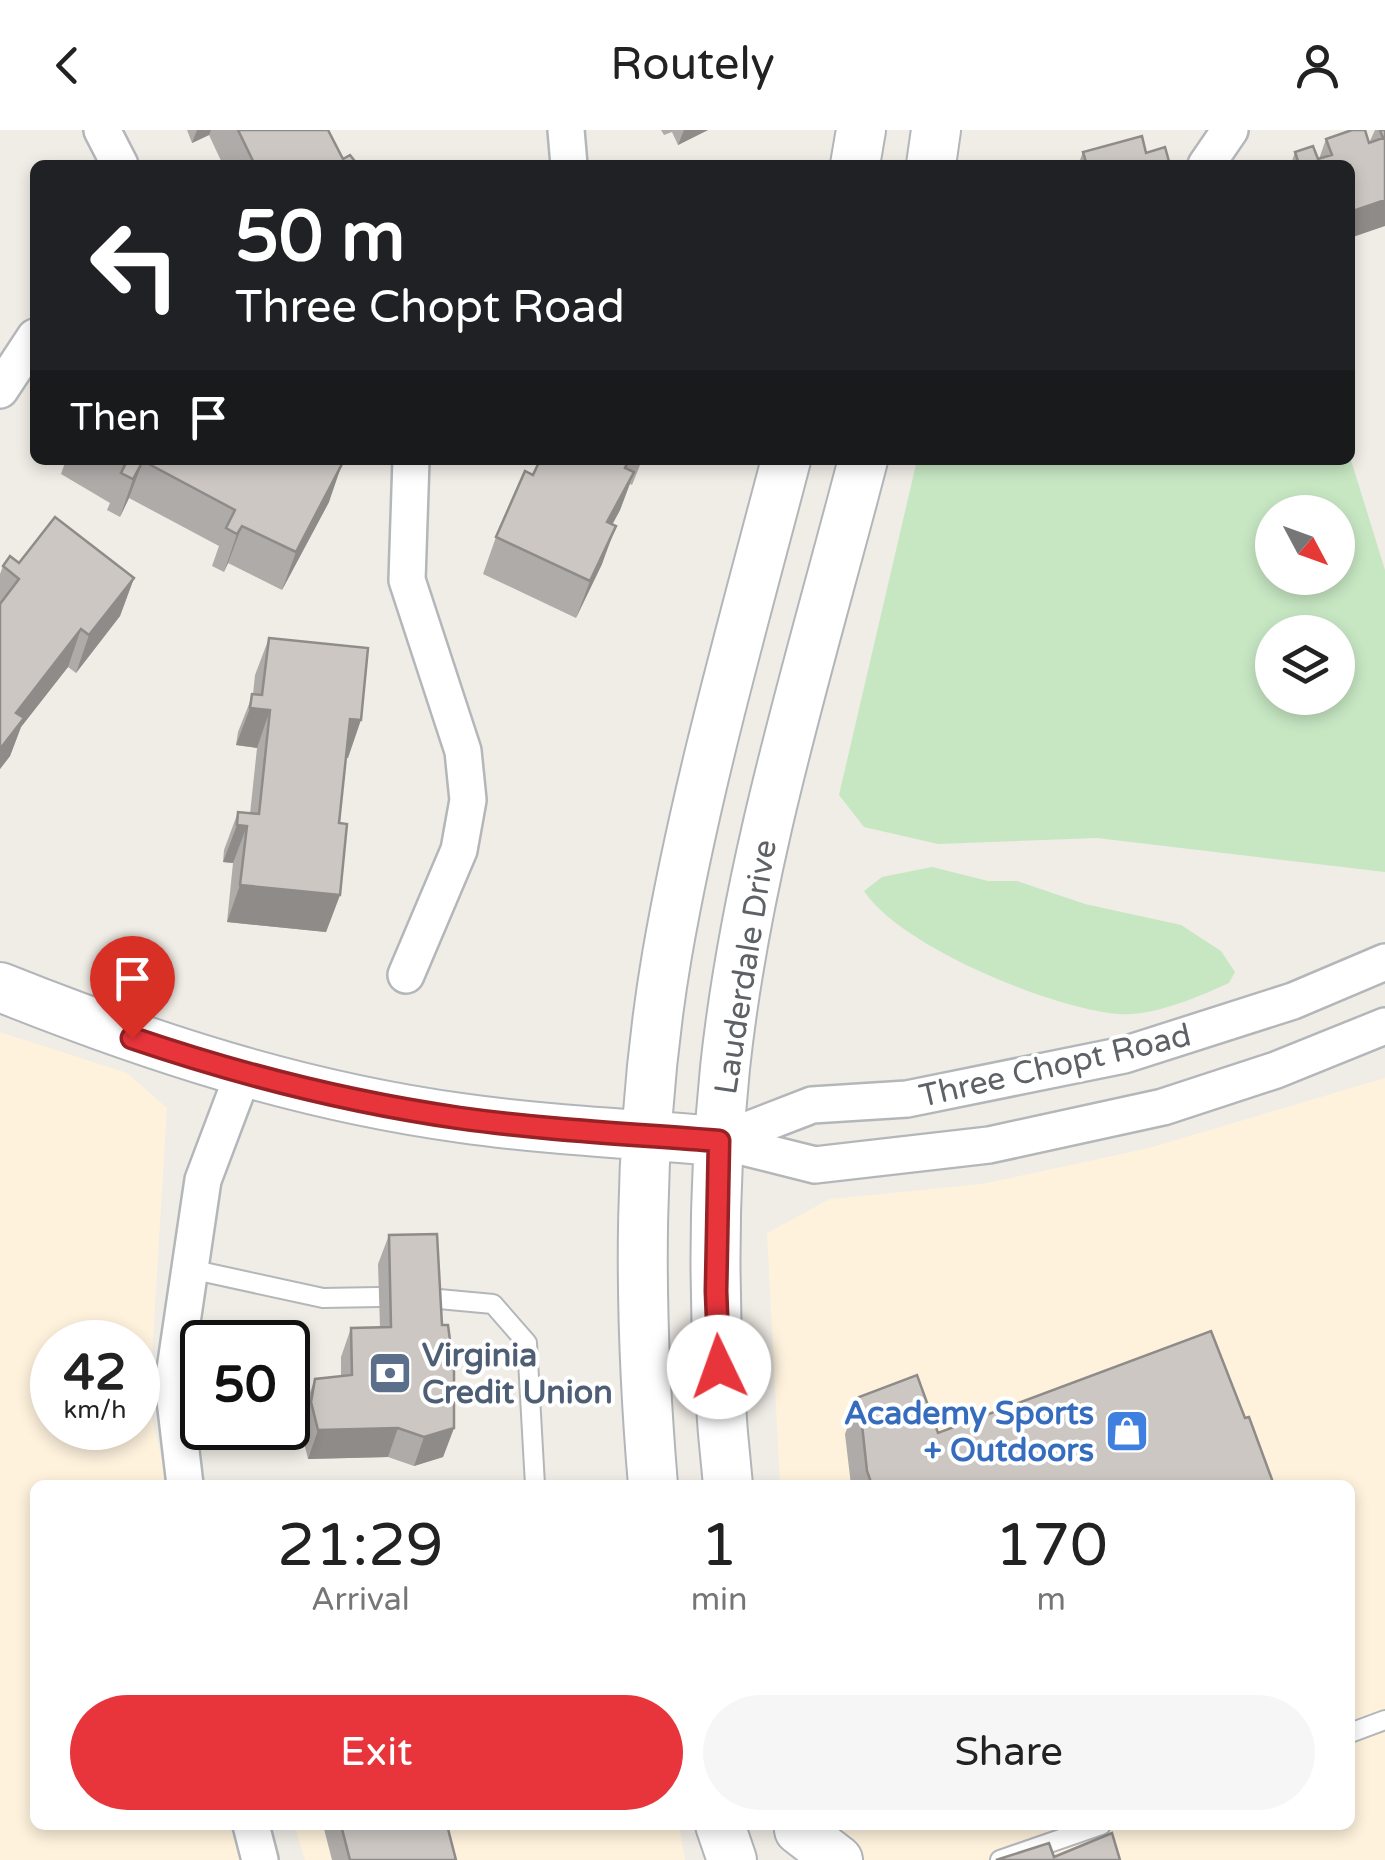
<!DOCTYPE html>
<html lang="en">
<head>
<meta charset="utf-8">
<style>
	:root { --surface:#fff; --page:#f6f6f6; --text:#222; --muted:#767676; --accent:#e8343b }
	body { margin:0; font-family:"Varela Round",sans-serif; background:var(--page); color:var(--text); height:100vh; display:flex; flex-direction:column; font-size:38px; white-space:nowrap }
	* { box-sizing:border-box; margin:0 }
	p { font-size:32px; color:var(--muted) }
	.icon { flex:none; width:55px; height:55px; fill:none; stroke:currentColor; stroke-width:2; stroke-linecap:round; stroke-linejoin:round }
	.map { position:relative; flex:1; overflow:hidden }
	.sheet { position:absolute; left:30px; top:1350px; width:1325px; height:350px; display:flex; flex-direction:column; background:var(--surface); border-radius:15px; box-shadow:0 5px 15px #0003 }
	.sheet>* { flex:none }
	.banner { position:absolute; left:30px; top:30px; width:1325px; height:305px; border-radius:15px; box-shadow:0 5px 15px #0003; background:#202124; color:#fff; overflow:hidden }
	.needle { width:65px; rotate:131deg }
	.fabs { position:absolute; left:1255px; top:365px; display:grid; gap:20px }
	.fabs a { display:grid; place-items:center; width:100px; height:100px; border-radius:50%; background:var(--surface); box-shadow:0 5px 15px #0003; font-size:50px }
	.speed { position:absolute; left:30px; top:1190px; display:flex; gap:20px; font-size:50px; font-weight:700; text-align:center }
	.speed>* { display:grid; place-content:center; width:130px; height:130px; border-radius:50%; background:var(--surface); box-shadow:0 5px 15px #0003; line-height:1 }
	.speed small { font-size:25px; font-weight:400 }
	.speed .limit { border:5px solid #111; border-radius:15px; background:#fff; color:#111 }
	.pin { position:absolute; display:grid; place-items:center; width:85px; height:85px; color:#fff; margin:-102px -42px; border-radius:50% 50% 50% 0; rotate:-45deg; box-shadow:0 0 10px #0007 }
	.pin .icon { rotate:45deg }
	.me { position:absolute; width:110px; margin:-55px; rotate:357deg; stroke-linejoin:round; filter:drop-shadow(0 0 8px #0008) }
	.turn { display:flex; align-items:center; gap:35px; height:210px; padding:0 40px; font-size:45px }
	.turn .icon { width:130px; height:130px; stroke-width:2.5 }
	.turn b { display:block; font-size:70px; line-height:85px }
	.then { display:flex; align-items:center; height:95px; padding:0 40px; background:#0003; gap:20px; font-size:38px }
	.eta { display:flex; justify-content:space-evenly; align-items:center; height:170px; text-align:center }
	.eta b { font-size:60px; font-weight:600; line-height:70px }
	.action { display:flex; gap:20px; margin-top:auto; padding:20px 40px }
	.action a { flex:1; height:115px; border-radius:60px; background:var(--accent); color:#fff; font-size:40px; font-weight:600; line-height:115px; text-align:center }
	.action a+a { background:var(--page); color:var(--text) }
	header { display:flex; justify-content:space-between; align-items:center; height:130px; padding:0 40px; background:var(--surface); font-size:45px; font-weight:600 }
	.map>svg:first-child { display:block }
</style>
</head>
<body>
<header><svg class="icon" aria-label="back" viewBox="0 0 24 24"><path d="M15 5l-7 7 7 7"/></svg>Routely<svg class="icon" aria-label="person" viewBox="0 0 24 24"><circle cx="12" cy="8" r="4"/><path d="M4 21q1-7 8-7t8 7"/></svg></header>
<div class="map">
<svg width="1385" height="1730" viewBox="0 0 1385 1730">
	<rect width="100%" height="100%" fill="#f0ece6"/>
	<path fill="#fef2dd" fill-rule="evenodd" d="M0,902L127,943L167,978L149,1276L168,1355H35V1695H252L260,1730H0ZM52,1212H138V1298H52Z
		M1385,948V1730H853L837,1695H1350V1355H780L767,1103L830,1069L982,1054L1149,1018Z
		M294,1695H679L685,1730H305Z"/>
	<path fill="#c7e7c3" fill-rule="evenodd" d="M1350,327L1385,440V742L1097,708L938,714L864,697L839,665L917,330ZM1272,382H1338V448H1272ZM1272,502H1338V568H1272Z
		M932,737L988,751H1017L1085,774L1181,795L1221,821L1235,842L1229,853C1198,867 1152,887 1118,884C1051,878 901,817 864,761L882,747Z"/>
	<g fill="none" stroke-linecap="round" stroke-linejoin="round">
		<g stroke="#b3b7ba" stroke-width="22">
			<path id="service" d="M190,1139L323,1168L379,1167
				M428,1168L493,1174L527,1213L535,1355
				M1350,1603L1385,1590
				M1000,1730L1101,1695"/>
		</g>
		<g stroke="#b3b7ba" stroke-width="40">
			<path id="minor" d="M102,0L120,35
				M566,0L569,35
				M1206,35L1230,0
				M0,260L35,207
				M406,845L459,720L468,670L463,621L407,450L411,330
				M719,1011L812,975L907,969L1124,925L1293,871L1385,832
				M719,1011L815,1035L989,1015L1163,977L1276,940L1385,896
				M185,1355L173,1253L203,1050L243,944
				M251,1695L260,1730"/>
		</g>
		<g stroke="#b2b6ba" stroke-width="52">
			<path id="secondary" d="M855,35L861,0
				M931,35L936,0
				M0,857C150,917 300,966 461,988C546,1000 633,1004 719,1011
				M653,1355C638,1178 637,1001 667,825C696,658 743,494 786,330
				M728,1355C713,1217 711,1076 725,938C747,732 811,530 863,330
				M720,1695L732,1730
				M799,1700L838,1730"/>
		</g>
		<use href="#service" stroke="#fff" stroke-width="18"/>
		<use href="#minor" stroke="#fff" stroke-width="35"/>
		<use href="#secondary" stroke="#fff" stroke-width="48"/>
	</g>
	<path fill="#afaba8" d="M187,0H328L343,29L358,35H223L209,5L192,13Z
		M661,0H708L678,15L672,2L664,5Z
		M1375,0H1385V96L1291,34L1295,22L1319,29L1326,9L1369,13Z
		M1083,22L1146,23L1170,35H1078Z
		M66,330H335L329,372L282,460L228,433L224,442L212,436L219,416L129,368L120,387L107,380L110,373L61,344Z
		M540,330H642L632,355L630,354L620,380L612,395L602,434L576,488L483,444L496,407Z
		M19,433L134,448L120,486L76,543L68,537L21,597L10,626L0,639V444L3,436Z
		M269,508L348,628H346L339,693L340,765L326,802L227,792L233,733L223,732L224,720L238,682L250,684L257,618L236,615L238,602L253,564L255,545Z
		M389,1105L442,1195L454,1298L443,1327L414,1336L388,1327L308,1329L301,1301L304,1278L315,1249L341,1246V1227L351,1198L380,1197L378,1134Z
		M859,1267L938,1303L1245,1288L1274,1355H851L845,1304Z
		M323,1695H447L456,1730H332Z"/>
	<path fill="#8f8b88" d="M197,0H211L209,5L192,13Z
		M684,0H708L678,15Z
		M1385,70V96L1350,108V82Z
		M143,331L129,368L120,387L133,349Z
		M342,334L329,372L282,460L296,422Z
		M634,342L620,380L593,430L607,392Z
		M242,396L228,433L224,442L237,404Z
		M616,396L602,434L576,488L590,451Z
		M134,448L120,486L76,543L89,505Z
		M81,499L68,537L21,597L10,626L0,639V619L16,583Z
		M250,578L270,580L257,618L236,615Z
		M350,589L361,590L348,628L336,627Z
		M237,695L247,696L233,733L223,732Z
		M240,755L340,765L326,802L227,792Z
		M398,1298L388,1327L308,1329L318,1300Z
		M454,1298L443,1327L414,1336L424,1307Z"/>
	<path fill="#ccc7c3" stroke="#8f8b88" stroke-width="2.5" d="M238,0H328L343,29L350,25L358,35H255Z
		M1352,0H1365L1369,13L1383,8L1380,0H1385V70L1350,82V35H1287L1298,31L1295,22L1313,16L1318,29L1332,25L1326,9Z
		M1142,6L1146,23L1165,17L1170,35H1087L1083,22Z
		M115,330H335L342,334L296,422L242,396L237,404L226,398L235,380L143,331L133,349L121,343L125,335Z
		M540,330H629L625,338L634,342L607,392L616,396L590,451L496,407L525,341L533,345Z
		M55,387L134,448L89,505L81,499L16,583L24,588L0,619V474L19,449L3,436L10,426L19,433Z
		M269,508L368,518L361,590L350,589L339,693L347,694L340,765L240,755L247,696L237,695L238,682L259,684L270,580L250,578L252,564L262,565Z
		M437,1104L442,1195H448L454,1241V1298L424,1307L398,1298L318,1300L311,1272L315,1249L352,1245L351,1198L391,1197L389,1105Z
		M1211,1201L1245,1288L1249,1287L1274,1355H872L867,1341L859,1267L917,1245L938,1303Z
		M341,1695H447L456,1730H350Z
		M1112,1703L1120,1730H996L1049,1713L1054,1727Z"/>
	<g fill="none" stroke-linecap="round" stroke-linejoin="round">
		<g stroke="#972226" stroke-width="25">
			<path id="route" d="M132,908C238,944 347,972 459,988C545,1000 632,1004 719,1011L716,1161L719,1237"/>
		</g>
		<use href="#route" stroke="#e8343b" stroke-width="18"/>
	</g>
	<defs>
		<g id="bank-square" transform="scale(2.25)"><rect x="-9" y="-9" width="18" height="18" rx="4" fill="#5c6f8a" stroke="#fff"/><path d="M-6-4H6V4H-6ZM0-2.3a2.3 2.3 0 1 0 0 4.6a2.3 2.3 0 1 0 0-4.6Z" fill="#fff"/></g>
		<g id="shop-square" transform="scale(2.25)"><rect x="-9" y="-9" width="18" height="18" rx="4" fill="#3f7fe0" stroke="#fff"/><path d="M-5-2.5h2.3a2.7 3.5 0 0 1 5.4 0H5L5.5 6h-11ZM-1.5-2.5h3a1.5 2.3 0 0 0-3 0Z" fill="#fff"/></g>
	</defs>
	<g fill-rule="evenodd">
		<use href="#bank-square" x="390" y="1243"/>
		<use href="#shop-square" x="1127" y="1301"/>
	</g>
	<g text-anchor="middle" stroke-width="8" stroke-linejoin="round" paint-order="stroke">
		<g font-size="32" fill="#5e6266" stroke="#fff">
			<text transform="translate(745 837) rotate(-81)" y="11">Lauderdale Drive</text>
			<text transform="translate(1055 935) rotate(-13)" y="11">Three Chopt Road</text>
		</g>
		<g font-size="32" font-weight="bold" fill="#4e5e75" stroke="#fff" text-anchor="start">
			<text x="422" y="1236">Virginia<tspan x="422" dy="37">Credit Union</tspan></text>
		</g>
		<g font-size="32" font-weight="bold" fill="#366cbe" stroke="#fff" text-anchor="end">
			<text x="1094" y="1294">Academy Sports<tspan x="1094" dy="37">+ Outdoors</tspan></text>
		</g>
	</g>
</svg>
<div class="fabs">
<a><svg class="needle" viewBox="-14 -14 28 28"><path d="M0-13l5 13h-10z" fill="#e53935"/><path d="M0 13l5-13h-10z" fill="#767676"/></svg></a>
<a><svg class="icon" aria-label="layers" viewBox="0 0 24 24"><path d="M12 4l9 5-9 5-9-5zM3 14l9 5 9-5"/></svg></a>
</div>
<div class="speed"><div>42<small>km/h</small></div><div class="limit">50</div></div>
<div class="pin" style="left:132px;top:908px;background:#d93025"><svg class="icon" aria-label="arrive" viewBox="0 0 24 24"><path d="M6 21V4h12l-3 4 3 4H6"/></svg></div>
<svg class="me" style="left:719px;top:1237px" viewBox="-20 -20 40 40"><circle r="19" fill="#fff"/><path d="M0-13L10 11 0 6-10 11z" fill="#e8343b"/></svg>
<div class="banner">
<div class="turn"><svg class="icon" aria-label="left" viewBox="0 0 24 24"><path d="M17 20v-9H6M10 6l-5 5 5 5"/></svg><div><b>50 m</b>Three Chopt Road</div></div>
<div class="then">Then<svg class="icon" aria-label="arrive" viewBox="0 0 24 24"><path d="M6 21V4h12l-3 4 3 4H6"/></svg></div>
</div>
<section class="sheet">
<div class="eta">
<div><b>21:29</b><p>Arrival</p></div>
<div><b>1</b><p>min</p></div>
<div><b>170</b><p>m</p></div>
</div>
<div class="action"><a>Exit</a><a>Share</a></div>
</section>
</div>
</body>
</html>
